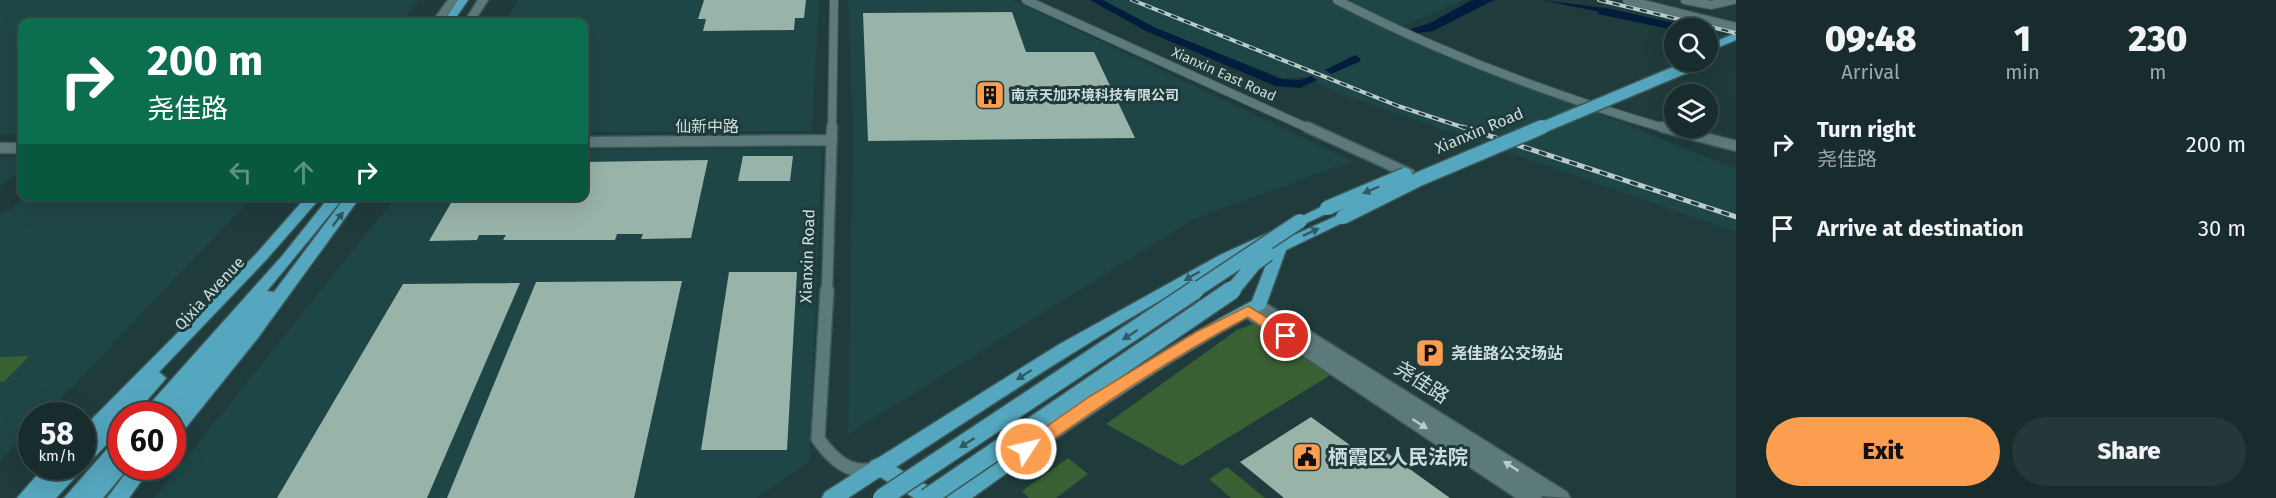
<!DOCTYPE html>
<html lang="en">
<head>
<meta charset="utf-8">
<style>
	:root { --surface:#182c2d; --page:#253839; --text:#f1f3f6; --muted:#9fa7aa; --line:#364849; --accent:#fb9e50 }
	body { margin:0; font-family:"Fira Sans","Noto Sans SC",sans-serif; background:var(--page); color:var(--text); height:100vh; display:flex; flex-direction:column; font-size:22px; white-space:nowrap }
	* { box-sizing:border-box; margin:0 }
	p { font-size:20px; color:var(--muted) }
	.icon { flex:none; width:33px; height:33px; fill:none; stroke:currentColor; stroke-width:2; stroke-linecap:round; stroke-linejoin:round }
	.map { position:relative; flex:1; overflow:hidden }
	.drawer { display:flex; flex-direction:column; background:var(--surface); width:540px }
	.drawer>* { flex:none }
	.guide { position:absolute; left:18px; top:18px; width:570px; height:183px; border-radius:12px; box-shadow:0 6px 24px #0002,0 0 0 2px var(--line); background:#0b6e4f; color:#fff; overflow:hidden }
	.fabs { position:absolute; left:1664px; top:18px; display:grid; gap:12px }
	.fabs a { display:grid; place-items:center; width:54px; height:54px; border-radius:50%; background:var(--surface); box-shadow:0 6px 24px #0002,0 0 0 2px var(--line); font-size:30px }
	.speed { position:absolute; left:18px; top:402px; display:flex; gap:12px; font-size:30px; font-weight:700; text-align:center }
	.speed>* { display:grid; place-content:center; width:78px; height:78px; border-radius:50%; background:var(--surface); box-shadow:0 6px 24px #0002,0 0 0 2px var(--line); line-height:1 }
	.speed small { font-size:15px; font-weight:400 }
	.speed .limit { border:9px solid #d22; background:#fff; color:#111 }
	.pin { position:absolute; display:grid; place-items:center; width:51px; height:51px; color:#fff; margin:-26px; border:3px solid #fff; border-radius:50%; box-shadow:0 2px 6px #0007 }
	.me { position:absolute; width:66px; margin:-33px; rotate:55deg; stroke-linejoin:round; filter:drop-shadow(0 0 4px #0008) }
	.turn { display:flex; align-items:center; gap:21px; height:126px; padding:0 30px; font-size:27px }
	.turn .icon { width:78px; height:78px; stroke-width:2.5 }
	.turn b { display:block; font-size:42px; line-height:51px }
	.lanes { display:flex; align-items:center; height:57px; padding:0 30px; background:#0003; justify-content:center; gap:30px; direction:ltr }
	.lanes .off { opacity:.35 }
	.eta { display:flex; justify-content:space-evenly; align-items:center; height:102px; text-align:center }
	.eta b { font-size:36px; font-weight:800; line-height:42px }
	.action { display:flex; gap:12px; margin-top:auto; padding:12px 30px }
	.action a { flex:1; height:69px; border-radius:36px; background:var(--accent); color:#111; font-size:24px; font-weight:800; line-height:69px; text-align:center }
	.action a+a { background:var(--page); color:var(--text) }
	ul { padding:0; list-style:none }
	li { display:flex; align-items:center; gap:18px; height:84px; padding:0 30px }
	li div { flex:1 }
	li b { display:block; font-size:22px }
	li em { font-style:normal }
	main { display:flex; flex:1; min-height:0 }
	.map>svg:first-child { display:block }
</style>
</head>
<body>
<main>
<div class="map">
<svg width="1736" height="498" viewBox="0 0 1736 498">
	<rect width="100%" height="100%" fill="#203b3c"/>
	<path fill="#1f4646" d="M0,0H419L402,22H22V135H0Z
		M518,0H819L812,131L584,132V22H505Z
		M848,0H1013L1352,161L1194,219L848,434L853,131Z
		M1090,0H1463L1395,29L1416,40L1736,169V232L1336,92L1301,76L1284,78L1136,22Z
		M822,148L809,462L756,498H154L396,197L584,196V150Z
		M0,157H22V170L0,187Z
		M25,197H253L45,415L32,416L31,429L0,461V217Z"/>
	<path fill="#396033" d="M1253,324L1266,327L1332,374L1182,466L1106,424L1237,330Z
		M29,356L4,382H0V357Z
		M1068,458L1088,474L1056,498H1029L1022,491Z
		M1227,467L1265,498H1231L1209,479Z"/>
	<path fill="#001d3d" d="M1472,0H1494L1433,31L1410,34Z
		M1541,0L1606,8L1697,28H1679Z"/>
	<g fill="none" stroke-linecap="round" stroke-linejoin="round">
		<path fill="#001d3d" fill-rule="evenodd" d="M1090,0H1103L1154,27L1281,79L1299,80L1311,76L1317,80L1300,88L1275,86L1146,31Z
			M1602,9L1683,25L1689,28L1674,30L1598,14V10Z
			M1443,19L1447,20V24L1408,35L1402,32Z
			M1355,55L1361,59L1359,62L1331,74L1325,70Z"/>
	</g>
	<path fill="#98b3a8" d="M704,0H806L804,18H795L794,30L703,31L706,19H698Z
		M1012,12L1026,52H1094L1135,138L868,141L863,13Z
		M743,156H793L790,181H738Z
		M708,160L691,238L641,239L643,234H617L615,240H503L506,235H479L477,240L429,241L455,196H584V162Z
		M729,272H797L787,450H701Z
		M682,281L634,498H447L536,282Z
		M520,283L427,498H277L403,284Z
		M1311,417L1372,461L1386,452L1450,498H1284L1240,462Z"/>
	<g fill="none" stroke-linecap="round" stroke-linejoin="round">
		<g stroke="#3e5757" stroke-width="10">
			<path id="street-far2" d="M1026,0L1310,129
				M1337,0C1442,54 1554,96 1667,129
				M1627,0L1736,27
				M1685,0L1711,5L1733,0
				M832,129L834,0"/>
		</g>
		<g stroke="#3e5757" stroke-width="13">
			<path id="street-far1" d="M1307,127L1410,174
				M1662,127L1736,146
				M584,142L832,140
				M0,148H22
				M827,292L832,127"/>
		</g>
		<g stroke="#3e5757" stroke-width="16">
			<path id="street" d="M827,290L818,439C832,458 848,475 873,469"/>
		</g>
		<g stroke="#3e5757" stroke-width="3">
			<path id="secondary" d="M448,0H458L442,22H432Z
				M478,0H488L474,22H464Z
				M1259,299L1567,492L1570,498L1541,496L1542,498H1516L1242,315L1240,311L1242,307H1253L1251,304L1253,300Z"/>
		</g>
		<g stroke="#3e5757" stroke-width="3">
			<path id="primary" d="M458,0H468L453,22H443Z
				M1736,33V40L1707,52V45Z
				M307,196H322L266,260L159,372L166,378L163,382L133,416H122V428L89,463L83,465L81,471L56,498H17L45,466H82V429L256,254Z
				M330,196H345L267,291L274,292L346,196H361L257,339L179,436L172,438V416H139L282,256Z
				M1327,204L1334,208L1332,211L1294,229H1284L1282,226Z
				M1343,213L1350,217L1348,220L1286,250L1265,308C1162,363 1067,430 972,498H947L950,492C1048,424 1146,357 1252,301L1274,244Z
				M1268,233L1275,237L1273,240C1141,305 1019,387 896,467L938,492L941,498H914L880,477L848,498H822L825,492L869,464L871,461L878,458L1058,345L1220,255Z
				M122,438V466H130L103,498H64L115,440Z
				M131,466H152L129,498H107Z"/>
		</g>
		<use href="#street-far2" stroke="#5d7a7a" stroke-width="8"/>
		<use href="#street-far1" stroke="#5d7a7a" stroke-width="10"/>
		<use href="#street" stroke="#5d7a7a" stroke-width="13"/>
		<use href="#secondary" fill="#5d7a7a" fill-rule="evenodd"/>
		<use href="#primary" fill="#55a7bf" fill-rule="evenodd"/>
		<g stroke="#bacbcb" stroke-width="4">
			<path id="rail-far1" d="M1132,0L1398,106L1468,129
				M1599,0L1736,33"/>
		</g>
		<g stroke="#bacbcb" stroke-width="5">
			<path id="rail" d="M1463,127L1736,217"/>
		</g>
		<use href="#rail-far1" stroke="#203b3c" stroke-width="2" stroke-dasharray="7" stroke-linecap="butt"/>
		<use href="#rail" stroke="#203b3c" stroke-width="3" stroke-dasharray="8" stroke-linecap="butt"/>
		<g stroke="#3e5757" stroke-width="14" stroke-linecap="butt">
			<path id="primary-bridge-far2" d="M1539,129L1699,62"/>
		</g>
		<g stroke="#3e5757" stroke-width="17" stroke-linecap="butt">
			<path id="primary-bridge-far1" d="M1327,208L1405,175
				M1343,217L1419,179L1542,127
				M1193,292L1300,221
				M1231,292L1254,264L1268,254"/>
		</g>
		<g stroke="#3e5757" stroke-width="21" stroke-linecap="butt">
			<path id="primary-bridge" d="M882,498L1195,290
				M927,498L1232,290"/>
		</g>
		<use href="#primary-bridge-far2" stroke="#55a7bf" stroke-width="11"/>
		<use href="#primary-bridge-far1" stroke="#55a7bf" stroke-width="14"/>
		<use href="#primary-bridge" stroke="#55a7bf" stroke-width="18"/>
	</g>
	<defs><path id="oneway-solid" d="M-6-.8H1V-3.2L6.5 0L1 3.2V.8H-6Z" transform="scale(1.5)"/></defs>
	<g fill="#305b63">
		<use href="#oneway-solid" transform="translate(1371 190) rotate(157)"/>
		<use href="#oneway-solid" transform="translate(338 219) rotate(-53)"/>
		<use href="#oneway-solid" transform="translate(1311 232) rotate(-25)"/>
		<use href="#oneway-solid" transform="translate(1192 276) rotate(150)"/>
		<use href="#oneway-solid" transform="translate(1130 335) rotate(147)"/>
		<use href="#oneway-solid" transform="translate(1024 375) rotate(147)"/>
		<use href="#oneway-solid" transform="translate(967 443) rotate(147)"/>
	</g>
	<g fill="#b7caca">
		<use href="#oneway-solid" transform="translate(1420 424) rotate(33)"/>
		<use href="#oneway-solid" transform="translate(1511 466) rotate(-147)"/>
	</g>
	<path fill="#fb9e50" stroke="#a36734" stroke-width="1.5" d="M1248,306L1291,332L1294,336L1291,339H1281L1248,317C1172,357 1102,405 1032,454H1020L1017,449L1020,445L1089,397L1196,332Z"/>
	<defs>
		<g id="building-square" transform="scale(1.5)"><rect x="-9" y="-9" width="18" height="18" rx="4" fill="#fb9e50" stroke="#203b3c"/><path d="M-4-6H4V6H1V3H-1V6H-4ZM-2.5-4.3h1.7v1.8h-1.7ZM.8-4.3h1.7v1.8H.8ZM-2.5-1h1.7V.8h-1.7ZM.8-1h1.7V.8H.8Z" fill="#111"/></g>
		<g id="parking-square" transform="scale(1.5)"><rect x="-9" y="-9" width="18" height="18" rx="4" fill="#fb9e50" stroke="#203b3c"/><path d="M-3.5-5.5H1a3.5 3.5 0 0 1 0 7H-1V5.5H-3.5ZM-1-3.4V-.6H.8a1.4 1.4 0 0 0 0-2.8Z" fill="#111"/></g>
		<g id="civic-square" transform="scale(1.5)"><rect x="-9" y="-9" width="18" height="18" rx="4" fill="#fb9e50" stroke="#203b3c"/><path d="M-.6-6.5H3V-4.5H.6V-3L4-1V1h2V6H-6V1h2V-1L-.6-3ZM-1.2 2.5V6h2.4V2.5Z" fill="#111"/></g>
	</defs>
	<g fill-rule="evenodd">
		<use href="#building-square" x="990" y="95"/>
		<use href="#parking-square" x="1430" y="353"/>
		<use href="#civic-square" x="1307" y="457"/>
	</g>
	<g text-anchor="middle" stroke-width="6" stroke-linejoin="round" paint-order="stroke">
		<g font-size="14" fill="#cedede" stroke="#203b3c">
			<text transform="translate(1224 74) rotate(24)" y="5">Xianxin East Road</text>
		</g>
		<g font-size="14" font-weight="bold" fill="#cedede" stroke="#203b3c" text-anchor="start">
			<text x="1011" y="100">南京天加环境科技有限公司</text>
		</g>
		<g font-size="16" fill="#cedede" stroke="#203b3c">
			<text x="707" y="132">仙新中路</text>
			<text transform="translate(1479 130) rotate(-23)" y="6">Xianxin Road</text>
			<text transform="translate(807 256) rotate(-88)" y="6">Xianxin Road</text>
			<text transform="translate(209 293) rotate(-47)" y="6">Qixia Avenue</text>
		</g>
		<g font-size="16" font-weight="bold" fill="#cedede" stroke="#203b3c" text-anchor="start">
			<text x="1451" y="359">尧佳路公交场站</text>
		</g>
		<g font-size="20" fill="#cedede" stroke="#203b3c">
			<text transform="translate(1422 382) rotate(33)" y="7">尧佳路</text>
		</g>
		<g font-size="20" font-weight="bold" fill="#cedede" stroke="#203b3c" text-anchor="start">
			<text x="1328" y="464">栖霞区人民法院</text>
		</g>
	</g>
</svg>
<div class="fabs">
<a><svg class="icon" aria-label="search" viewBox="0 0 24 24"><circle cx="10" cy="10" r="6"/><path d="M15 15l6 6"/></svg></a>
<a><svg class="icon" aria-label="layers" viewBox="0 0 24 24"><path d="M12 4l9 5-9 5-9-5zM3 14l9 5 9-5"/></svg></a>
</div>
<div class="speed"><div>58<small>km/h</small></div><div class="limit">60</div></div>
<div class="pin" style="left:1286px;top:336px;background:#d93025"><svg class="icon" aria-label="arrive" viewBox="0 0 24 24"><path d="M6 21V4h12l-3 4 3 4H6"/></svg></div>
<svg class="me" style="left:1026px;top:449px" viewBox="-20 -20 40 40"><circle r="17" fill="#fb9e50" stroke="#fff" stroke-width="3"/><path d="M0-11L8 9 0 5-8 9z" fill="#fff"/></svg>
<div class="guide">
<div class="turn"><svg class="icon" aria-label="right" viewBox="0 0 24 24"><path d="M7 20v-9h11M14 6l5 5-5 5"/></svg><div><b>200 m</b>尧佳路</div></div>
<div class="lanes"><svg class="icon off" aria-label="left" viewBox="0 0 24 24"><path d="M17 20v-9H6M10 6l-5 5 5 5"/></svg><svg class="icon off" aria-label="ahead" viewBox="0 0 24 24"><path d="M12 20V5M6 11l6-6 6 6"/></svg><svg class="icon" aria-label="right" viewBox="0 0 24 24"><path d="M7 20v-9h11M14 6l5 5-5 5"/></svg></div>
</div>
</div>
<section class="drawer">
<div class="eta">
<div><b>09:48</b><p>Arrival</p></div>
<div><b>1</b><p>min</p></div>
<div><b>230</b><p>m</p></div>
</div>
<ul>
<li><svg class="icon" aria-label="right" viewBox="0 0 24 24"><path d="M7 20v-9h11M14 6l5 5-5 5"/></svg><div><b>Turn right</b><p>尧佳路</p></div><em>200 m</em></li>
<li><svg class="icon" aria-label="arrive" viewBox="0 0 24 24"><path d="M6 21V4h12l-3 4 3 4H6"/></svg><div><b>Arrive at destination</b></div><em>30 m</em></li>
</ul>
<div class="action"><a>Exit</a><a>Share</a></div>
</section>
</main>
</body>
</html>
